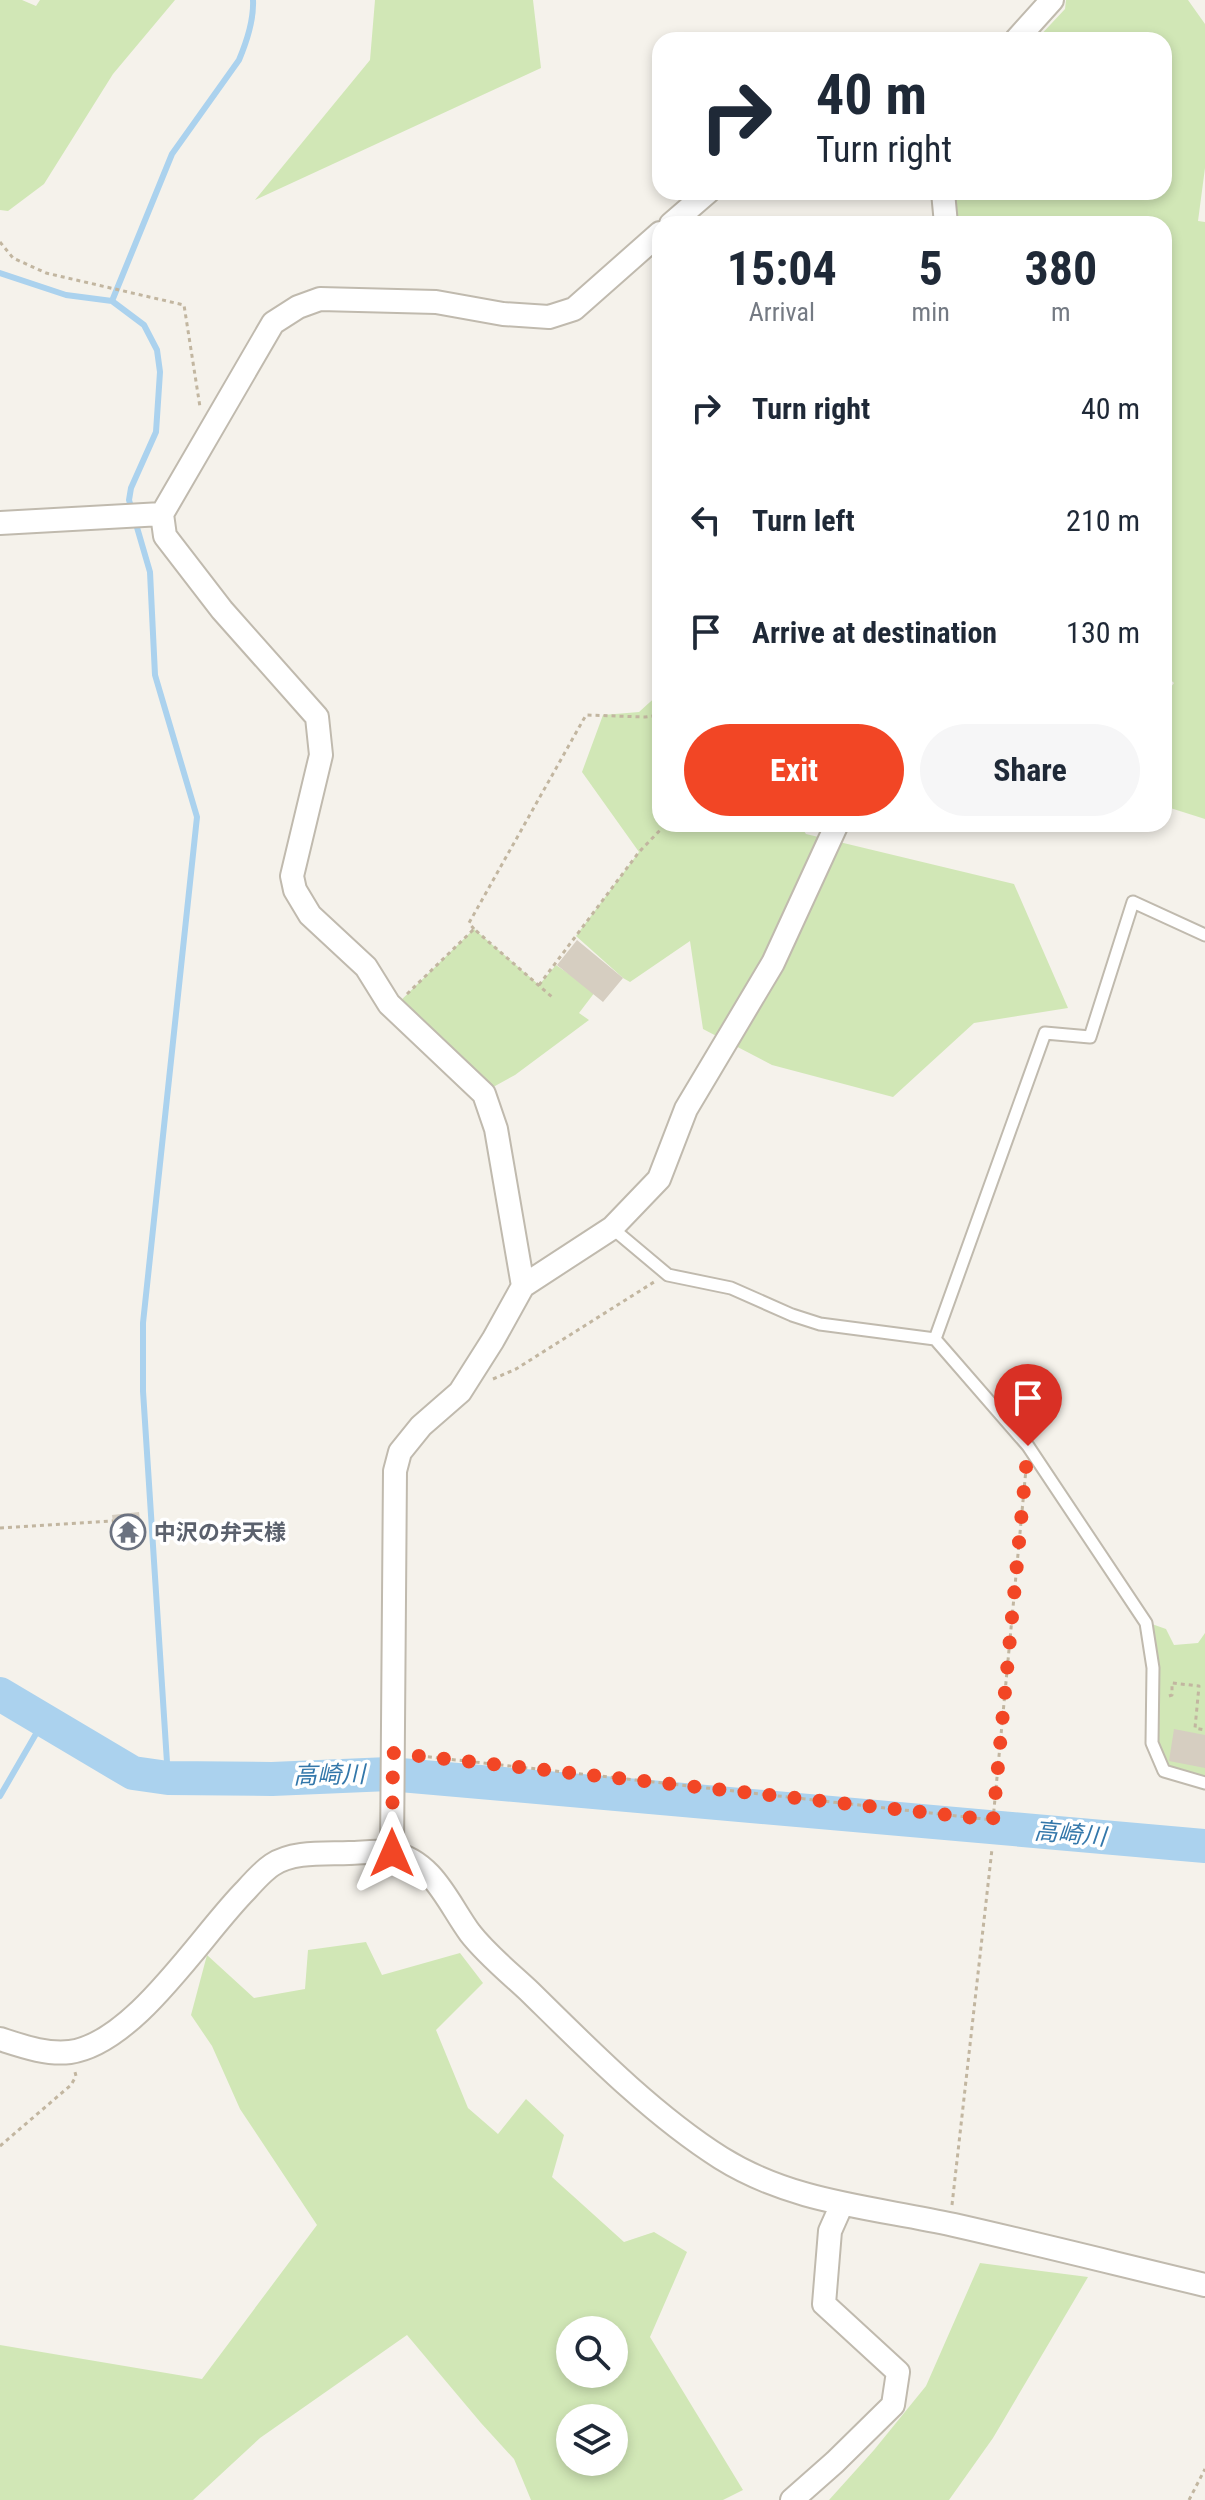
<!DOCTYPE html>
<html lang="en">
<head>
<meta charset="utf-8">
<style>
	:root { --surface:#fff; --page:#f6f6f7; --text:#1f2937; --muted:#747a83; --accent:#f24625 }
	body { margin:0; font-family:"Roboto Condensed","Noto Sans JP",sans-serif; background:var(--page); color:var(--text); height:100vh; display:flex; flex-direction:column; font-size:30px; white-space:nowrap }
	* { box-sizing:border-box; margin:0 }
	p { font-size:26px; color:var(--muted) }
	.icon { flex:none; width:44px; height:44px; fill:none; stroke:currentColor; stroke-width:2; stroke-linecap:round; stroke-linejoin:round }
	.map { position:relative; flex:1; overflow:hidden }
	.details { position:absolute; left:652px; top:216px; width:520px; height:616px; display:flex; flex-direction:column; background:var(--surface); border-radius:24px; box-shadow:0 4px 12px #0003 }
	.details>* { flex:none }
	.guide { position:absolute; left:652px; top:32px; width:520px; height:168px; border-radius:24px; box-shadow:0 4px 12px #0003; background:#fff; color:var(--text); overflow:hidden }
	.tools { position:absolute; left:556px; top:2316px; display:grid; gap:16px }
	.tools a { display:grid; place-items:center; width:72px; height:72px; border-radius:50%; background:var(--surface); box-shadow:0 4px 12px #0003; font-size:40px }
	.pin { position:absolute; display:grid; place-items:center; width:68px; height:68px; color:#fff; margin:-82px -34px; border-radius:50% 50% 50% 0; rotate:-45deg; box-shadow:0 0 8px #0007 }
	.pin .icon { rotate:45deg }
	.me { position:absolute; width:88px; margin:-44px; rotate:0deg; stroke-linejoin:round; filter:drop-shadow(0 0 6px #0008) }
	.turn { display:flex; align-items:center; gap:28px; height:168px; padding:0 32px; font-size:36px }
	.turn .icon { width:104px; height:104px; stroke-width:2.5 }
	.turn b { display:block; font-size:56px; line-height:68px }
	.eta { display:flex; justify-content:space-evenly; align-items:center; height:136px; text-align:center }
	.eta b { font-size:48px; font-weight:700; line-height:56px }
	.primary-button { display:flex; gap:16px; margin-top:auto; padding:16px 32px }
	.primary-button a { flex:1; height:92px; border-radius:48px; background:var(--accent); color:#fff; font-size:32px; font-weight:700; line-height:92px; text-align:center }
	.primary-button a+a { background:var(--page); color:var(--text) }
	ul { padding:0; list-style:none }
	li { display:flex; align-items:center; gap:24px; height:112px; padding:0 32px }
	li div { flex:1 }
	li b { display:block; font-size:30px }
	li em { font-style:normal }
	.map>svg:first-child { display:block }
</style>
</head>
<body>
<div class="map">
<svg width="1205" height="2500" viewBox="0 0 1205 2500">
	<rect width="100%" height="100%" fill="#f5f2eb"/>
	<path fill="#d1e7b6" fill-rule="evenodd" d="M0,0H22L36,6L40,0H175L113,74L44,184L8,211L0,210Z
		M375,0H533L541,68L255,200L370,60Z
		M1066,0H1188L1205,24V168L1198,221L1205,222V819L1164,806V696L1174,683L1164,674V224H950L945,192H1164V40H1036L1065,9Z
		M660,693V824H799L806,834L1014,884L1068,1008L974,1023L893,1097L772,1065L703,1029L690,941L630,982L623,978L576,936L639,852L582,772L603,715L639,712Z
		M474,929L539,985L556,965L595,992L579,1013L589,1020L515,1075L486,1091L393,1008Z
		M1149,1623L1166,1629L1174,1645L1198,1643L1205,1633V1779L1166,1768L1156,1744Z
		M366,1942L382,1975L460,1953L483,1983L436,2030L468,2108L498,2134L526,2099L564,2135L552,2177L624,2242L654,2232L687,2252L650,2337L743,2490L723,2500H531L514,2459L481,2423L407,2335L260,2438L193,2500H0V2345L202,2379L317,2225L240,2109L212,2046L191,2015L207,1955L254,1998L305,1989L308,1950ZM570,2330H614V2374H570ZM570,2418H614V2462H570Z
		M980,2263L1088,2277L993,2438L949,2500H829L874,2450L926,2386Z"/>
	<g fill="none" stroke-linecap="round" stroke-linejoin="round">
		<path stroke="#abd2ee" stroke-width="6" d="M0,273L66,295L112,301L144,325L157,350L160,372L156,432L131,488L129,500L150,572L155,675L197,817L143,1323V1391L168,1778
			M112,301L172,154L239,60C247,41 254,20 253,0
			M0,1796L44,1720"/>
		<path stroke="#abd2ee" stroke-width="34" d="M0,1694L133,1773L168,1778L272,1779L389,1774L1205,1846"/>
	</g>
	<path fill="#d6cec1" d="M577,940L623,978L603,1002L557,965Z
		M139,1512L143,1543L116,1545L112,1515Z
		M1174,1729L1205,1735V1768L1169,1761Z"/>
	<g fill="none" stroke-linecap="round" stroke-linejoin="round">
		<g stroke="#c0baae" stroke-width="15">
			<path id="lane" d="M612,1228L668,1275L731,1288L792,1315L820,1324L935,1339L1028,1446L1146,1623L1153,1668L1152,1743L1164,1771L1205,1783
				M935,1339L1045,1033L1090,1037L1133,902L1205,935"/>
		</g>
		<g stroke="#c0baae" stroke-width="26">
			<path id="street" d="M1016,40L1052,0
				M943,192L946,224
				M671,224L708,192
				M0,523L162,514
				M523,1286L496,1129L484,1094L389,1004L366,967L310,915L295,890L292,876L321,755L317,717L222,610L165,536L162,514L273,323L298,307L320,299L436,302L503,314L549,317L574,309L660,233
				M392,1853L395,1471L400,1452L421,1426L460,1392L493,1340L523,1286L612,1228L659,1179L686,1109L773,963L837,824
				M0,2039C22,2046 47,2055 70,2052C135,2043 201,1935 246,1890C254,1881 263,1871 272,1865C293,1851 325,1854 349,1853C362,1853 379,1850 392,1853C433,1861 448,1903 470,1933C487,1955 511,1974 531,1993C589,2050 653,2115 721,2158C793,2203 873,2207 954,2225C1038,2244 1121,2265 1205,2285
				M792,2500L835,2462L893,2405L898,2372L824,2304L830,2231L842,2204"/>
		</g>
		<path stroke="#c2b6a0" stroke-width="3" stroke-dasharray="4 4" stroke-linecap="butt" d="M0,242L13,258L46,273L184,305L200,407
			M474,929L469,923L586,715L645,717L660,715
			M539,985L639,852L666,824
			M407,994L474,929L552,997
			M493,1379L516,1369L654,1282
			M0,1528L113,1521
			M1169,1696L1172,1695V1683L1199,1686L1195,1728L1205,1730
			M412,1755L993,1820L1026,1469
			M0,2146L71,2085L76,2076L75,2072
			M952,2205L992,1849
			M1189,2500L1205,2469"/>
		<use href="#lane" stroke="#fff" stroke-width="11"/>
		<use href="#street" stroke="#fff" stroke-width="22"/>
	</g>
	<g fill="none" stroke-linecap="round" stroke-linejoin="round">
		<path stroke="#f24625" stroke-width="14" stroke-dasharray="0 25.2" d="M392,1853L393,1753L993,1820L1028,1446"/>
	</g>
	<defs>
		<g id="temple-ring" transform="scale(1.8)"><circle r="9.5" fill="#fff" stroke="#6b7280" stroke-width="1.5"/><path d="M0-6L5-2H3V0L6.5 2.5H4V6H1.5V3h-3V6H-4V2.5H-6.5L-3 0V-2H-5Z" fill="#6b7280"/></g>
	</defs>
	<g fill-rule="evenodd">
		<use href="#temple-ring" x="128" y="1532"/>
	</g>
	<g text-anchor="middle" stroke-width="7" stroke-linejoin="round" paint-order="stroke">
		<g font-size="22" font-weight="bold" fill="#5b616d" stroke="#fff" text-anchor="start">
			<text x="154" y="1540">中沢の弁天様</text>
		</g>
		<g font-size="24" font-style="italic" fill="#37a" stroke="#fff">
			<text transform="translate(329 1775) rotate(-1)" y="8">高崎川</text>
			<text transform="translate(1070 1834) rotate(5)" y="8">高崎川</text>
		</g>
	</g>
</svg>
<div class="tools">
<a><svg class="icon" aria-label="search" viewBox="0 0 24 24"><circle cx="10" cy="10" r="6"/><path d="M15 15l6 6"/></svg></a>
<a><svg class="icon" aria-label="layers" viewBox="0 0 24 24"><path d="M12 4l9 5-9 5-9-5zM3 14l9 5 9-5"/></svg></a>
</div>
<div class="pin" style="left:1028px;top:1446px;background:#d93025"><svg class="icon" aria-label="arrive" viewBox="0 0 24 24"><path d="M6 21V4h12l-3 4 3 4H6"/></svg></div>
<svg class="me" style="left:392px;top:1853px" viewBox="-20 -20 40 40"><path d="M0-17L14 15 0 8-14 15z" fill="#f24625" stroke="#fff" stroke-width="4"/></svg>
<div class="guide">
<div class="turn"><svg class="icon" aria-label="right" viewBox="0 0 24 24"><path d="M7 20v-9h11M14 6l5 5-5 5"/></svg><div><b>40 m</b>Turn right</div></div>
</div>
<section class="details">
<div class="eta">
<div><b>15:04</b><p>Arrival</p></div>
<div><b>5</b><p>min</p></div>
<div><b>380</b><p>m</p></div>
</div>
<ul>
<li><svg class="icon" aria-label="right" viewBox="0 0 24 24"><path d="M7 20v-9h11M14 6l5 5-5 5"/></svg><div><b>Turn right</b></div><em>40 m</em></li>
<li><svg class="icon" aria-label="left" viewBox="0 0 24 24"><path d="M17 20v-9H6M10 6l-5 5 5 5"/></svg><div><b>Turn left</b></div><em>210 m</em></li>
<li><svg class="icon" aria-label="arrive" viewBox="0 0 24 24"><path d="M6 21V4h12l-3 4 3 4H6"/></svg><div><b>Arrive at destination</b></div><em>130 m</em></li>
</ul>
<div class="primary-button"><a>Exit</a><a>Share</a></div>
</section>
</div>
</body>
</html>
